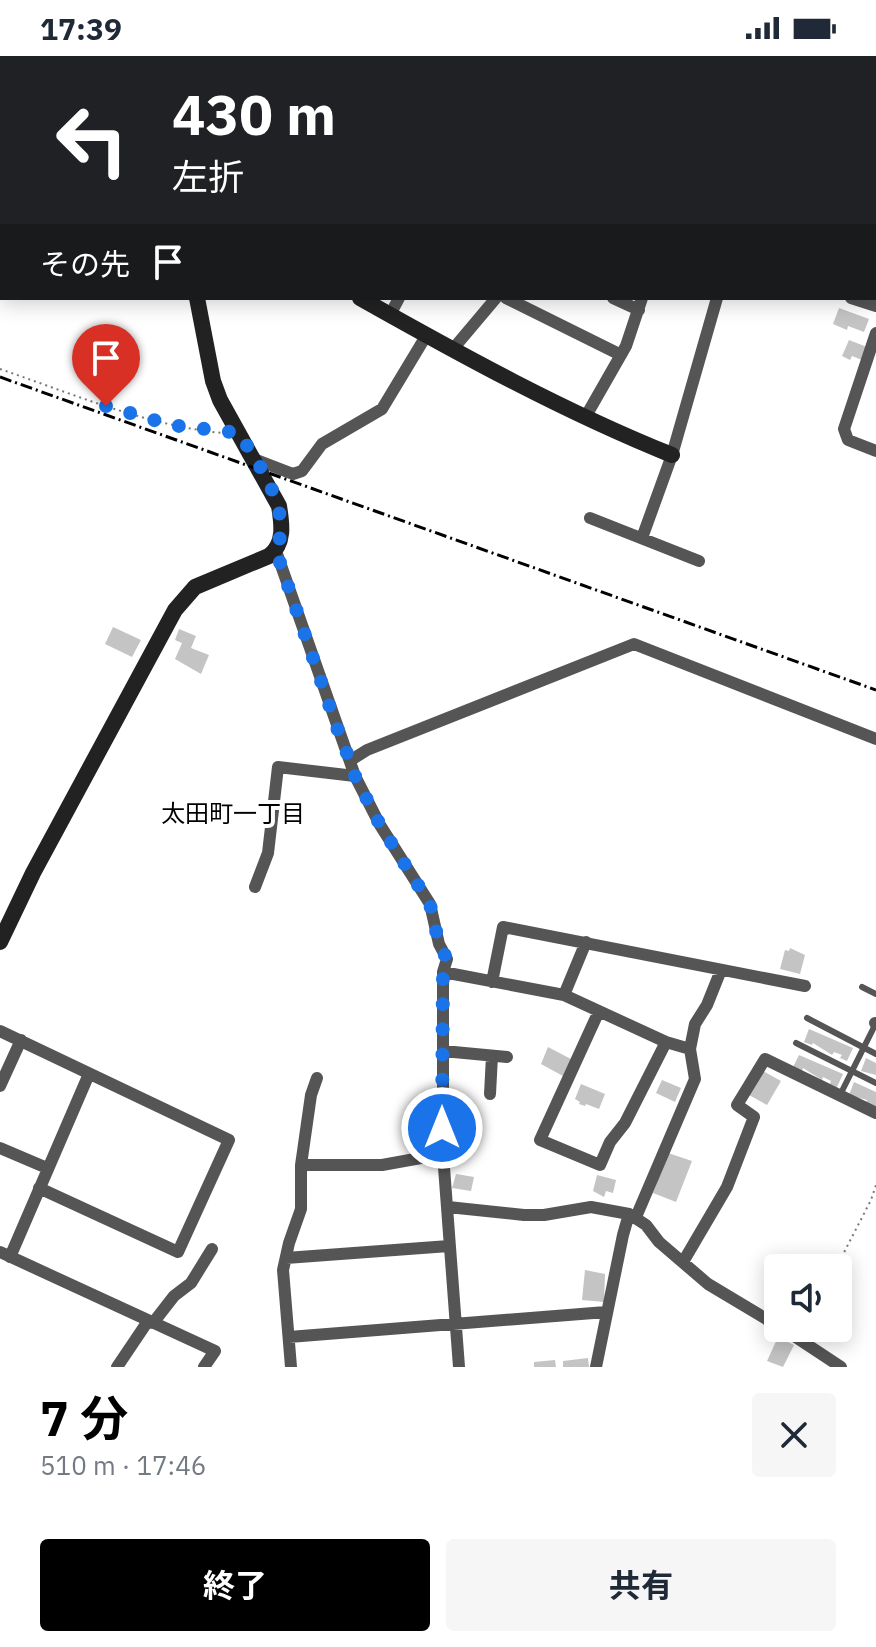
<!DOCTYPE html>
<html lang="ja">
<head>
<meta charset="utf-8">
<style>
	:root { --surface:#fff; --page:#f6f6f7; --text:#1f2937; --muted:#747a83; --accent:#000 }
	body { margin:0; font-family:"IBM Plex Sans","Noto Sans JP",sans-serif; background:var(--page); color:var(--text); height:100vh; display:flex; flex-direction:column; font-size:30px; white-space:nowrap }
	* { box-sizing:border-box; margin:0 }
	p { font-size:26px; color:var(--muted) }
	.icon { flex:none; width:44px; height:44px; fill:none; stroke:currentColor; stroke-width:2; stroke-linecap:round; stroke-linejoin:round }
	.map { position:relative; height:1311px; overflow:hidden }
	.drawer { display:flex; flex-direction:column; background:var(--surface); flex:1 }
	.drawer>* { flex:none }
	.banner { position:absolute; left:0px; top:0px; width:876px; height:244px; box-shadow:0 4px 20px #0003; background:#202124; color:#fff; overflow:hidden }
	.buttons { position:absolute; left:764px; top:1198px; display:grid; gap:16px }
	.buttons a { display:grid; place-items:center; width:88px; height:88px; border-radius:8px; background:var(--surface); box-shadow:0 4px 20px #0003; font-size:40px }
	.pin { position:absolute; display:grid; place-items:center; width:68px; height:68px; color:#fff; margin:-82px -34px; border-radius:50% 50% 50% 0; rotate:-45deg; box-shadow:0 0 8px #0007 }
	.pin .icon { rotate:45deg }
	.me { position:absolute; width:88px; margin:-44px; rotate:0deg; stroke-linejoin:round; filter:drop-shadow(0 0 6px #0008) }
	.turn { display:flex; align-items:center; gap:28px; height:168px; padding:0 40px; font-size:36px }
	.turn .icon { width:104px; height:104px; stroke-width:2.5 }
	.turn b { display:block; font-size:56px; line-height:68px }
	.then { display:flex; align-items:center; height:76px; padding:0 40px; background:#0003; gap:16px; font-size:30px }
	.round { display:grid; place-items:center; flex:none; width:84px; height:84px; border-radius:8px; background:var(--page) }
	.summary { display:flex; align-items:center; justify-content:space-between; height:136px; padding:0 40px }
	h1 { font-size:48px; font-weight:700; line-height:60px; color:var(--accent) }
	.action { display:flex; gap:16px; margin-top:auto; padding:16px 40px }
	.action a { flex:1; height:92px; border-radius:8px; background:var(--accent); color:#fff; font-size:32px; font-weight:700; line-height:92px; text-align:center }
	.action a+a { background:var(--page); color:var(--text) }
	.status { display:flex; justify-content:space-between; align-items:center; height:56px; padding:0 40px; background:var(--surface); direction:ltr }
	.status svg { height:22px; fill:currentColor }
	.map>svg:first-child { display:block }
</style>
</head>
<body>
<div class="status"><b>17:39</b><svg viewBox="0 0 49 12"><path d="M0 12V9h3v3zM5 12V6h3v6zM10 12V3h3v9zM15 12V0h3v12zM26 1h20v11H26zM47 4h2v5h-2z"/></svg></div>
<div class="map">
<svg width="876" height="1311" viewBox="0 0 876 1311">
	<rect width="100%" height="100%" fill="#fff"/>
	<path fill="#c4c4c4" d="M839,252L869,263L864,276L848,270L847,274L833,268Z
		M849,284L867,291L862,304L852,300L850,304L842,300Z
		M113,571L141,584L132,601L105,588Z
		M179,573L196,580L191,592L209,599L201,618L175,603L182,587L175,584Z
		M790,892L805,899L800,918L780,913L785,894L789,895Z
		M809,973L853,992L847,1005L840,1002L842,999L834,996L832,999L813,987L812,989L804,986Z
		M548,991L571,1003L563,1020L541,1008Z
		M799,999L843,1018L837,1031L830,1028L831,1025L823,1021L822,1024L803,1012L802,1015L793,1011Z
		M866,1002L876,1007V1019L861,1015Z
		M763,1015L781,1025L767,1049L749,1039Z
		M662,1024L681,1032L675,1046L656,1037Z
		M854,1026L876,1036V1051L866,1047L867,1044L849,1039Z
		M581,1028L605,1038L599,1053L586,1048L585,1050L579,1048L580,1046L575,1043Z
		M668,1097L692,1105L676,1146L653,1137Z
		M456,1118L474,1121L471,1135L452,1132Z
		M597,1119L616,1124L613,1137L606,1135L604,1141L593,1135Z
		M585,1214L605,1218L604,1246L582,1244Z
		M778,1281L794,1289L783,1311L767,1305Z
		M588,1302L589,1311H563V1305Z
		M555,1304L556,1311H534V1306Z"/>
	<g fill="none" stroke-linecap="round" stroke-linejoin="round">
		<path stroke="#777" stroke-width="2" stroke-dasharray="2 4" stroke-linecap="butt" d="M0,313C73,338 145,369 222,377
			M836,1212L871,1144L876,1129
			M821,1283L822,1272"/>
		<path stroke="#555" stroke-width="6" d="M862,931L876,938
			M807,962L876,998
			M796,987L876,1027
			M840,1039L876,967"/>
		<path stroke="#555" stroke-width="12" d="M393,2L395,0
			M0,138L2,129
			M874,161H876
			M0,177L2,178
			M506,242L621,299
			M613,242L639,254
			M851,242L876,250
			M390,259L399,242
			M876,277L844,373L848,384L876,395
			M453,293L496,242
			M586,360L626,290L642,242
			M254,403L293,418L302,415L322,388L382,353L426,280
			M590,462L699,505
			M642,482L672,399L717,242
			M276,495L355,720L380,769L430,848L439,888L447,903L443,916V1098L459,1311
			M351,704L367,694L634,588L876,683
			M255,831L268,797L278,711L355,720
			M443,916L564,939L666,986L690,993L695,1023L636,1161
			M492,926L503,871L805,930
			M564,939L586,886
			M599,955L540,1084L600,1109L610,1086L625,1067L666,986
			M875,967L876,968
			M0,975L229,1084L178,1196L39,1132
			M690,993L695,968L707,949L721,914
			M443,995L507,1001
			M0,1030L21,984
			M490,1038L492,1000
			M0,1092L47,1112
			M301,1109H382L443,1098
			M448,1151L524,1159H544L591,1151L629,1158L646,1169L659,1186L708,1228L778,1270
			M0,1196L215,1295L204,1311
			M10,1201L89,1018
			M286,1202L449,1190
			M683,1206L727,1131L754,1061L737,1049L765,1003L876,1057
			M153,1267L174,1240L191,1227L212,1193
			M782,1272L841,1311
			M289,1281L606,1256
			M117,1311L148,1265
			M291,1311L283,1214L289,1187L301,1153V1109L311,1039L317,1022
			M596,1311L623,1179L629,1158"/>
		<path stroke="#222" stroke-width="16" d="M180,2V0
			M360,242C461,299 565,356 672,399
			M0,886L33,817L175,554L195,531L269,500C285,488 282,468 279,450L220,344L213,325L197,242"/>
		<path stroke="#000" stroke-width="3" stroke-dasharray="12 4 2 4" stroke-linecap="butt" d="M0,321L876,634"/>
	</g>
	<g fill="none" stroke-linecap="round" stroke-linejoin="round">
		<path stroke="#1a73e8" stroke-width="14" stroke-dasharray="0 25.2" d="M106,350L171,369L239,377C260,411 293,454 276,495L344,692L351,704L355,720L380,769L430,848L439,888L447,903L443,916L442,1072"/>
	</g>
	<g text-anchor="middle" stroke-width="8" stroke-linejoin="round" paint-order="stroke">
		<g font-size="24" fill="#000" stroke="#fff">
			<text x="233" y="766">太田町一丁目</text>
		</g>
	</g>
</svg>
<div class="buttons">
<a><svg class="icon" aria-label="sound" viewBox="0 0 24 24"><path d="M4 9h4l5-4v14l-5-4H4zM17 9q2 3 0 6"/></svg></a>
</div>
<div class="pin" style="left:106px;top:350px;background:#d93025"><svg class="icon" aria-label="arrive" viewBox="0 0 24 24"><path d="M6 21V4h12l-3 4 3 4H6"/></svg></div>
<svg class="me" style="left:442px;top:1072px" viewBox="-20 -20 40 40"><circle r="17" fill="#1a73e8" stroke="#fff" stroke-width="3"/><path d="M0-11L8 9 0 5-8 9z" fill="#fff"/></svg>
<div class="banner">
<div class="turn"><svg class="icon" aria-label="left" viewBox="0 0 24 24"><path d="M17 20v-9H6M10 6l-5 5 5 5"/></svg><div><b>430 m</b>左折</div></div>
<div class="then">その先<svg class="icon" aria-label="arrive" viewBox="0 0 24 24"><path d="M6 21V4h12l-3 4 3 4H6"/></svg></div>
</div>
</div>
<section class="drawer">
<div class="summary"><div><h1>7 分</h1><p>510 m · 17:46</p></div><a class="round"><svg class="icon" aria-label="close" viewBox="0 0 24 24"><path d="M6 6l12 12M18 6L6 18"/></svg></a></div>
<div class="action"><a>終了</a><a>共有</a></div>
</section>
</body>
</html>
